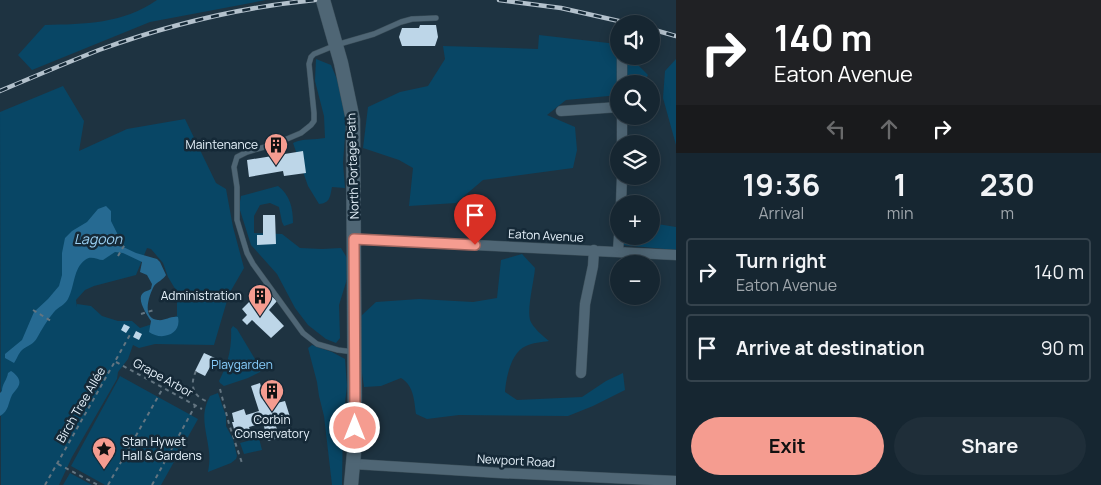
<!DOCTYPE html>
<html lang="en">
<head>
<meta charset="utf-8">
<style>
	:root { --surface:#162631; --page:#1f2e39; --text:#f1f3f6; --muted:#9ea5ab; --line:#35434d; --accent:#f59c90 }
	body { margin:0; font-family:Manrope,sans-serif; background:var(--page); color:var(--text); height:100vh; display:flex; flex-direction:column; font-size:19px; white-space:nowrap }
	* { box-sizing:border-box; margin:0 }
	p { font-size:16px; color:var(--muted) }
	.icon { flex:none; width:28px; height:28px; fill:none; stroke:currentColor; stroke-width:2; stroke-linecap:round; stroke-linejoin:round }
	.map { position:relative; flex:1; overflow:hidden }
	.panel { display:flex; flex-direction:column; background:var(--surface); width:425px }
	.panel>* { flex:none }
	.top-card { background:#202124; color:#fff; overflow:hidden }
	.fabs { position:absolute; left:610px; top:15px; display:grid; gap:10px }
	.fabs a { display:grid; place-items:center; width:50px; height:50px; border-radius:50%; background:var(--surface); box-shadow:0 2px 12px #0003,0 0 0 1px var(--line); font-size:25px }
	.pin { position:absolute; display:grid; place-items:center; width:42px; height:42px; color:#fff; margin:-51px -21px; border-radius:50% 50% 50% 0; rotate:-45deg; box-shadow:0 0 5px #0007 }
	.pin .icon { rotate:45deg }
	.me { position:absolute; width:55px; margin:-28px; rotate:0deg; stroke-linejoin:round; filter:drop-shadow(0 0 4px #0008) }
	.turn { display:flex; align-items:center; gap:18px; height:105px; padding:0 15px; font-size:22px }
	.turn .icon { width:65px; height:65px; stroke-width:2.5 }
	.turn b { display:block; font-size:35px; line-height:42px }
	.lanes { display:flex; align-items:center; height:48px; padding:0 15px; background:#0003; justify-content:center; gap:25px; direction:ltr }
	.lanes .off { opacity:.35 }
	.eta { display:flex; justify-content:space-evenly; align-items:center; height:85px; text-align:center }
	.eta b { font-size:30px; font-weight:700; line-height:35px }
	.action { display:flex; gap:10px; margin-top:auto; padding:10px 15px }
	.action a { flex:1; height:58px; border-radius:30px; background:var(--accent); color:#111; font-size:20px; font-weight:700; line-height:58px; text-align:center }
	.action a+a { background:var(--page); color:var(--text) }
	ul { padding:0; list-style:none }
	li { display:flex; align-items:center; gap:15px; height:68px; margin:0 10px 8px; padding:0 5px; border:2px solid var(--line); border-radius:5px }
	li div { flex:1 }
	li b { display:block; font-size:19px }
	li em { font-style:normal }
	main { display:flex; flex:1; min-height:0 }
	.map>svg:first-child { display:block }
</style>
</head>
<body>
<main>
<div class="map">
<svg width="676" height="485" viewBox="0 0 676 485">
	<rect width="100%" height="100%" fill="#1e3341"/>
	<path fill="#084665" fill-rule="evenodd" d="M157,0H266L150,22L32,70L18,55L45,25C85,24 122,24 157,0Z
		M539,35L617,44L619,46V56H629L648,75L643,84H619V95L566,100L547,115L575,127L577,150L573,168L483,180L456,203L409,206L413,168L399,160L363,148L368,107L400,92L428,86L445,59L443,46L538,49Z
		M316,59L331,65L342,91L346,122L343,163L345,188L332,187C330,197 330,203 319,204L308,186L293,143C302,138 315,140 325,138L324,116L315,81Z
		M676,59V145L663,98L665,71Z
		M63,86L84,121L79,151L127,129L185,119L216,183L226,189L233,227L244,268L229,294L214,345L155,344L139,348L133,345L128,359L118,372L117,379L72,457L59,485H1L0,112ZM147,248L151,249L163,263L168,277L177,292V316L140,328L132,321H118L102,316L91,306L77,304V307L76,300L85,290L94,286L136,275Z
		M278,186C290,195 293,208 293,223L284,226L282,222L279,207L270,203L260,205L254,216V233L282,234L300,248L322,249L341,248L350,263L347,279L339,305L340,338L336,343L326,339L308,325L295,308L277,274L251,245L239,207L241,196Z
		M651,223L676,227V250L622,245L623,236H651Z
		M522,254L535,268C534,282 527,307 530,320C533,328 543,336 549,341C542,342 532,343 526,346C511,352 506,378 505,392L517,400L582,397L606,381L623,373L625,390L593,406L568,416L459,415L427,419L416,414C414,400 414,386 401,378L381,386L364,387L361,366V316L376,302L419,299L473,302L497,298L501,260Z
		M233,326L237,329L261,369L260,372L248,378L224,386L220,383L219,381C228,364 232,348 231,329Z
		M312,345L332,352L345,359L347,386L343,419L342,485H332L324,416L319,396L317,382L308,348Z
		M120,376L198,419L161,485H105L71,466Z
		M218,393L226,416V426L233,439L237,456L236,459L231,463L208,472C209,466 210,459 209,452C207,431 199,416 210,396Z
		M259,438L262,450L244,454L240,443Z
		M70,473L92,485H63Z"/>
	<path fill="#266a92" d="M106,206L111,211V221L117,233L119,245L136,253L157,259L160,262L166,275C163,280 157,282 154,286C149,295 141,319 158,320C165,321 170,316 178,317C182,335 161,341 149,332L151,321C147,315 136,299 143,293C145,291 148,291 151,289L152,284L147,275L140,272L142,262L123,253L115,252L103,260C97,260 91,255 85,260C73,269 75,286 68,299C65,305 58,307 54,312C47,320 42,329 37,338C34,344 27,346 22,350C18,354 17,359 14,363L5,358V354L22,340L34,312L48,299L59,286L62,275V253L65,238L72,231L87,222L98,209Z
		M11,371C13,372 18,376 19,380C21,386 15,390 12,395C8,403 9,411 0,416V393L2,391C2,384 7,380 8,373Z"/>
	<path fill="#bdd6e8" d="M420,25H436L438,37L435,46H402L399,37L402,28H419Z
		M303,151L306,173L284,176L283,171L249,177L247,160Z
		M263,215H275L276,244L257,245V235H263Z
		M268,293L277,301L269,310L284,326L271,338L252,320L247,325L242,320L247,315L242,309L255,296L260,301Z
		M124,324L130,327L126,333L121,330Z
		M136,331L142,334L139,340L133,337Z
		M204,353L215,358L205,376L195,371Z
		M260,383L262,390L266,389L272,408H275L273,404L285,401L290,417L278,420V417L274,418L279,438L268,441L263,423L249,427L251,433L239,437L236,428L234,429L232,422H234L232,413L244,409L246,415L259,411L251,386Z"/>
	<g fill="none" stroke-linecap="round" stroke-linejoin="round">
		<g stroke="#3c4f5a" stroke-width="6">
			<path id="service" d="M354,352L338,350L317,344L303,333L253,264L247,253L237,220V187L234,167L237,157L247,152L275,144L301,133L311,125L314,121V113L309,64L311,57L314,54L336,45L374,34L401,22L412,19L436,18"/>
		</g>
		<g stroke="#3c4f5a" stroke-width="11">
			<path id="minor" d="M622,84V58
				M561,111L619,107
				M622,144V116
				M621,204L622,176
				M354,239L676,255
				M618,251L619,236
				M581,373L585,304L593,266L594,250
				M354,464L500,473L676,481"/>
		</g>
		<g stroke="#3c4f5a" stroke-width="15">
			<path id="secondary" d="M323,0L341,63L353,120L355,442L351,485"/>
		</g>
		<path stroke="#637581" stroke-width="2" stroke-dasharray="4 4" stroke-linecap="butt" d="M118,256L125,244
			M33,310L51,321
			M141,314L154,310
			M116,362L202,409
			M196,371C190,384 192,395 206,401
			M220,389L229,424L242,463
			M58,464L98,485
			M45,485L131,333
			M108,485L163,388
			M152,485L195,406"/>
		<use href="#service" stroke="#4f6675" stroke-width="5"/>
		<use href="#minor" stroke="#4f6675" stroke-width="10"/>
		<use href="#secondary" stroke="#4f6675" stroke-width="14"/>
		<g stroke="#b3c1cc" stroke-width="4.5">
			<path id="rail" d="M499,0L561,8L632,24
				M651,29L676,36
				M0,91C33,77 66,63 99,50C168,25 242,7 315,0"/>
		</g>
		<use href="#rail" stroke="#152937" stroke-width="2.5" stroke-dasharray="8" stroke-linecap="butt"/>
	</g>
	<g fill="none" stroke-linecap="round" stroke-linejoin="round">
		<g stroke="#9f655e" stroke-width="12">
			<path id="route" d="M355,428L354,239L475,245"/>
		</g>
		<use href="#route" stroke="#f59c90" stroke-width="9"/>
	</g>
	<defs>
		<g id="building-pin" transform="scale(1.25)"><path d="M0 17L-7.5 6A9.5 9.5 0 1 1 7.5 6Z" fill="#f59c90" stroke="#152937"/><path d="M-4-6H4V6H1V3H-1V6H-4ZM-2.5-4.3h1.7v1.8h-1.7ZM.8-4.3h1.7v1.8H.8ZM-2.5-1h1.7V.8h-1.7ZM.8-1h1.7V.8H.8Z" fill="#111"/></g>
		<g id="sight-pin" transform="scale(1.25)"><path d="M0 17L-7.5 6A9.5 9.5 0 1 1 7.5 6Z" fill="#f59c90" stroke="#152937"/><path d="M0-6L1.8-2.2L6-1.7L2.9 1.2L3.7 5.4L0 3.3L-3.7 5.4L-2.9 1.2L-6-1.7L-1.8-2.2Z" fill="#111"/></g>
	</defs>
	<g fill-rule="evenodd">
		<use href="#building-pin" x="276" y="145"/>
		<use href="#building-pin" x="260" y="296"/>
		<use href="#building-pin" x="272" y="391"/>
		<use href="#sight-pin" x="104" y="449"/>
	</g>
	<g text-anchor="middle" stroke-width="5" stroke-linejoin="round" paint-order="stroke">
		<g font-size="12" fill="#e8f4fd" stroke="#152937" text-anchor="end">
			<text x="258" y="149">Maintenance</text>
			<text x="242" y="300">Administration</text>
			<text x="272" y="424" text-anchor="middle">Corbin<tspan x="272" dy="14">Conservatory</tspan></text>
			<text x="122" y="446" text-anchor="start">Stan Hywet<tspan x="122" dy="14">Hall &amp; Gardens</tspan></text>
		</g>
		<g font-size="12" fill="#e8f4fd" stroke="#152937">
			<text transform="translate(353 166) rotate(-92)" y="4">North Portage Path</text>
			<text transform="translate(546 236) rotate(3)" y="4">Eaton Avenue</text>
			<text transform="translate(163 378) rotate(29)" y="4">Grape Arbor</text>
			<text transform="translate(81 405) rotate(-60)" y="4">Birch Tree Allée</text>
			<text transform="translate(516 461) rotate(3)" y="4">Newport Road</text>
		</g>
		<g font-size="12" fill="#88cffe" stroke="#152937">
			<text x="242" y="369">Playgarden</text>
		</g>
		<g font-size="14" font-style="italic" fill="#9cd1f4" stroke="#152937">
			<text x="98" y="244">Lagoon</text>
		</g>
	</g>
</svg>
<div class="fabs">
<a><svg class="icon" aria-label="sound" viewBox="0 0 24 24"><path d="M4 9h4l5-4v14l-5-4H4zM17 9q2 3 0 6"/></svg></a>
<a><svg class="icon" aria-label="search" viewBox="0 0 24 24"><circle cx="10" cy="10" r="6"/><path d="M15 15l6 6"/></svg></a>
<a><svg class="icon" aria-label="layers" viewBox="0 0 24 24"><path d="M12 4l9 5-9 5-9-5zM3 14l9 5 9-5"/></svg></a>
<a>+</a>
<a>−</a>
</div>
<div class="pin" style="left:475px;top:245px;background:#d93025"><svg class="icon" aria-label="arrive" viewBox="0 0 24 24"><path d="M6 21V4h12l-3 4 3 4H6"/></svg></div>
<svg class="me" style="left:355px;top:428px" viewBox="-20 -20 40 40"><circle r="17" fill="#f59c90" stroke="#fff" stroke-width="3"/><path d="M0-11L8 9 0 5-8 9z" fill="#fff"/></svg>
</div>
<section class="panel">
<div class="top-card">
<div class="turn"><svg class="icon" aria-label="right" viewBox="0 0 24 24"><path d="M7 20v-9h11M14 6l5 5-5 5"/></svg><div><b>140 m</b>Eaton Avenue</div></div>
<div class="lanes"><svg class="icon off" aria-label="left" viewBox="0 0 24 24"><path d="M17 20v-9H6M10 6l-5 5 5 5"/></svg><svg class="icon off" aria-label="ahead" viewBox="0 0 24 24"><path d="M12 20V5M6 11l6-6 6 6"/></svg><svg class="icon" aria-label="right" viewBox="0 0 24 24"><path d="M7 20v-9h11M14 6l5 5-5 5"/></svg></div>
</div>
<div class="eta">
<div><b>19:36</b><p>Arrival</p></div>
<div><b>1</b><p>min</p></div>
<div><b>230</b><p>m</p></div>
</div>
<ul>
<li><svg class="icon" aria-label="right" viewBox="0 0 24 24"><path d="M7 20v-9h11M14 6l5 5-5 5"/></svg><div><b>Turn right</b><p>Eaton Avenue</p></div><em>140 m</em></li>
<li><svg class="icon" aria-label="arrive" viewBox="0 0 24 24"><path d="M6 21V4h12l-3 4 3 4H6"/></svg><div><b>Arrive at destination</b></div><em>90 m</em></li>
</ul>
<div class="action"><a>Exit</a><a>Share</a></div>
</section>
</main>
</body>
</html>
